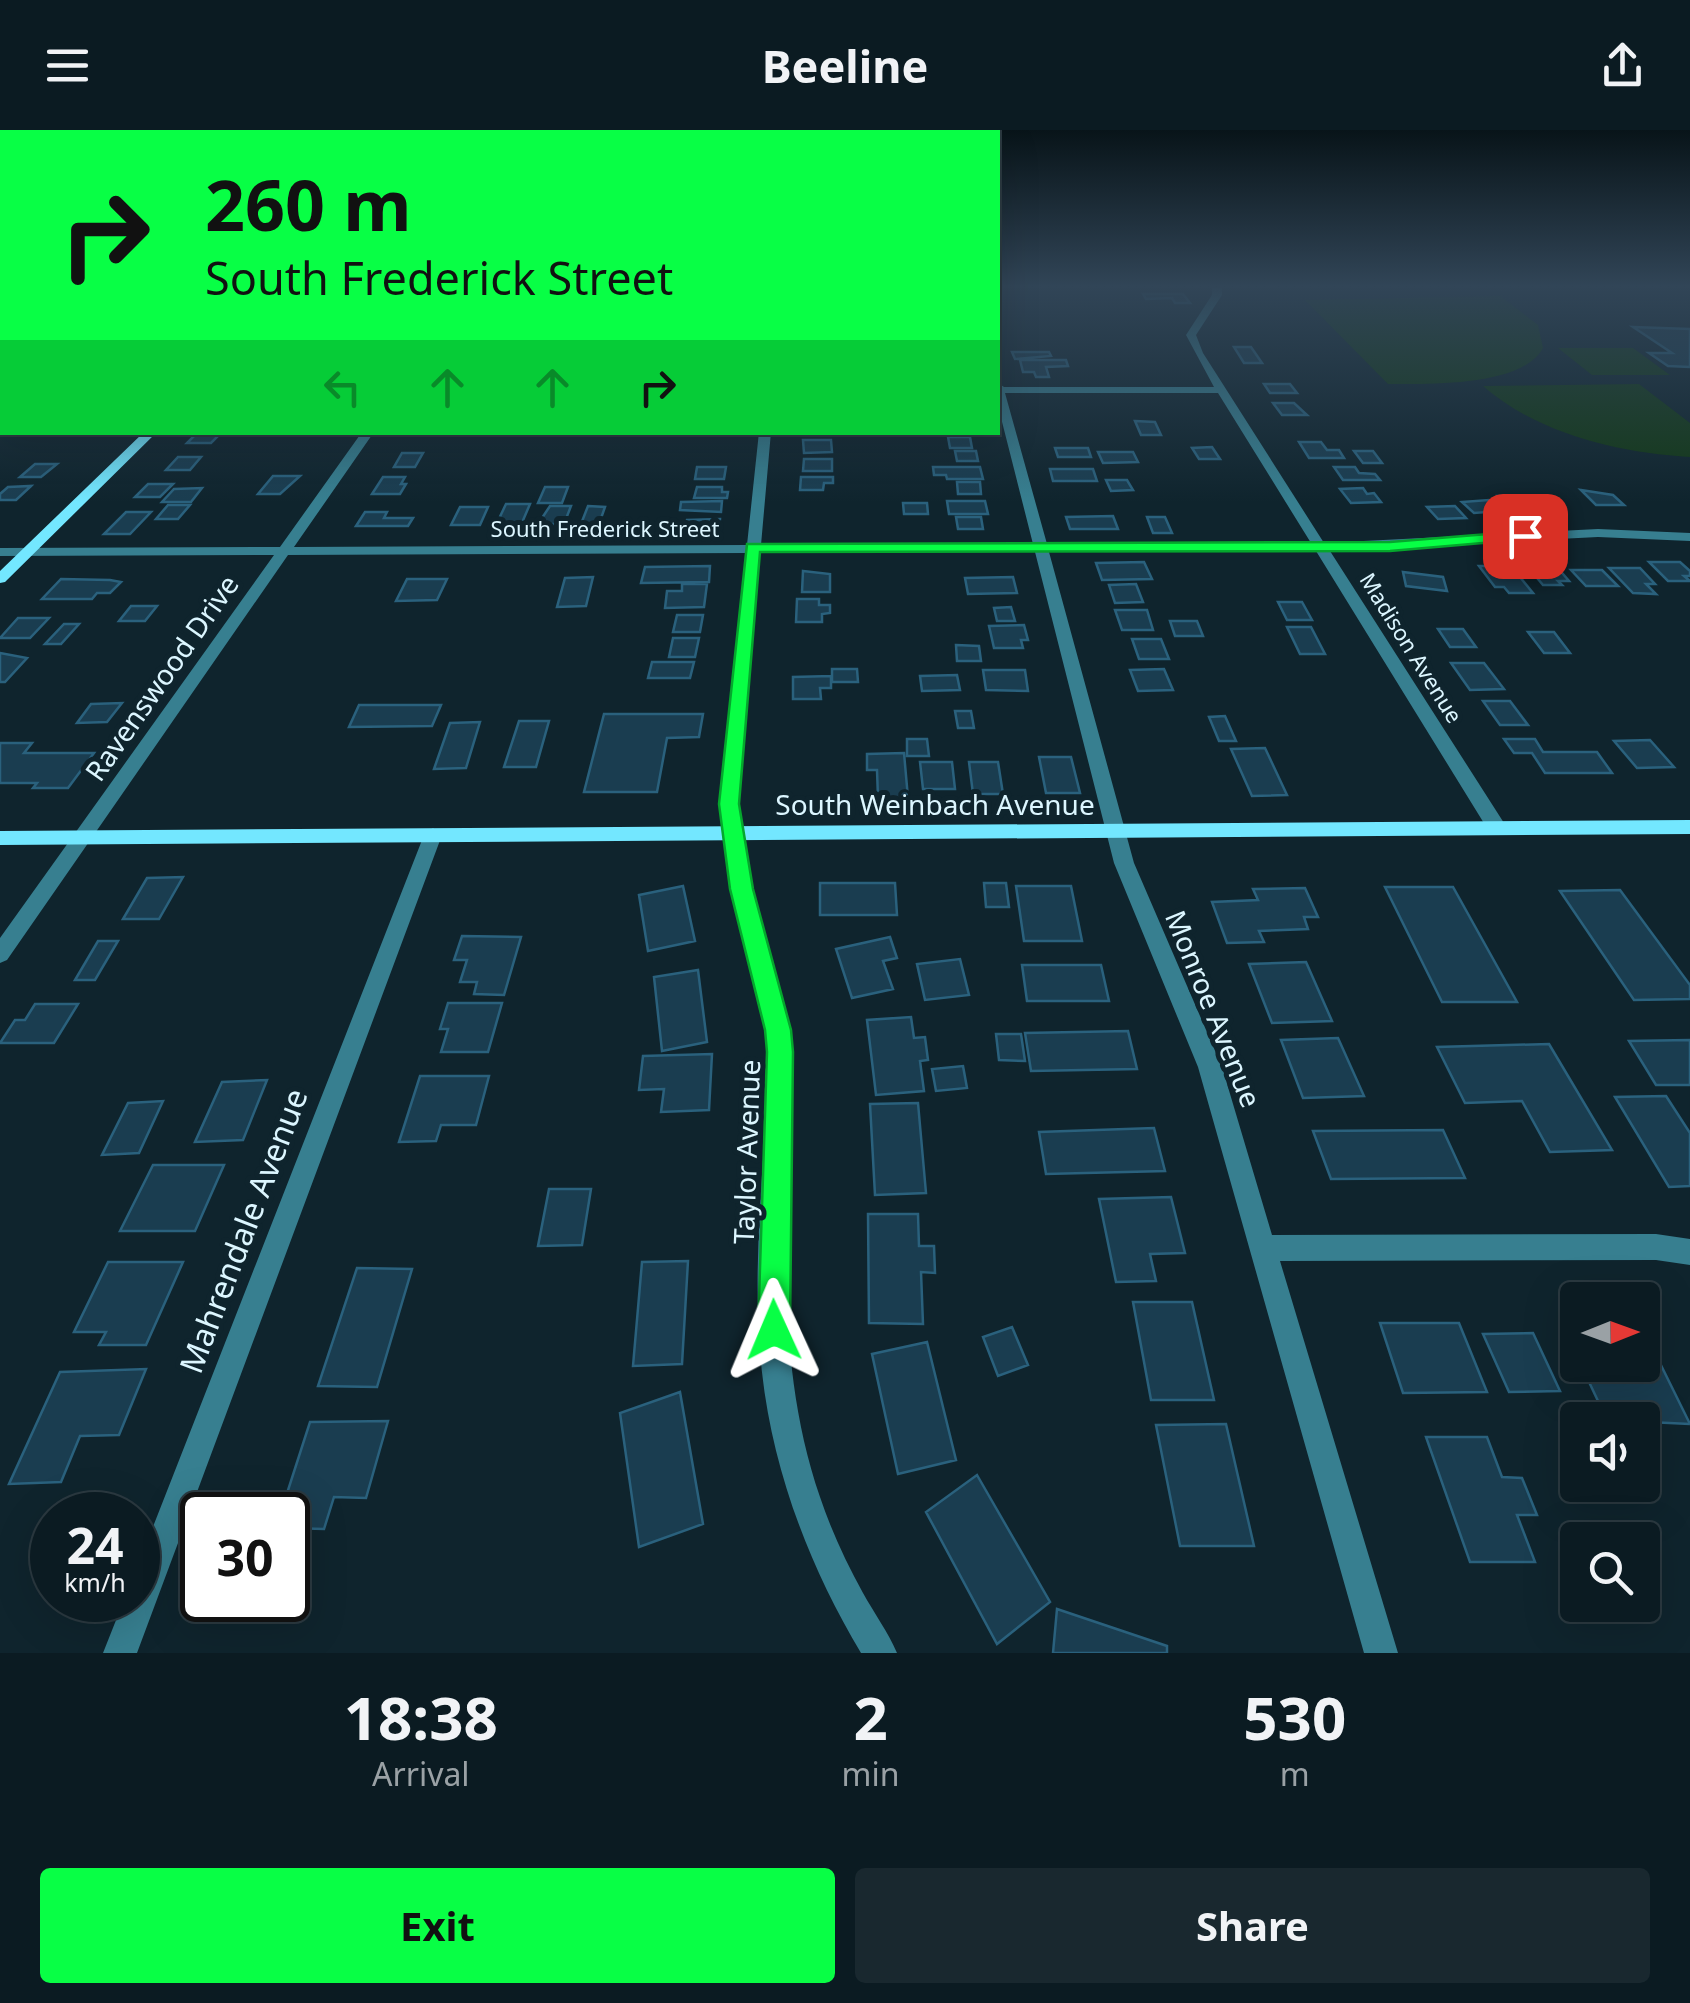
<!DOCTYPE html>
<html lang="en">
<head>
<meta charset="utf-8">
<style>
	:root { --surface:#0b1b22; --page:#19282f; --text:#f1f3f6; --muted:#9aa1a5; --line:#2b3940; --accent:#08ff45 }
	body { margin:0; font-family:"Noto Sans",sans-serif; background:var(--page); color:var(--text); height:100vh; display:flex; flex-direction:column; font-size:38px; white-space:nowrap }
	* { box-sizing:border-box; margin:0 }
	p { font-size:32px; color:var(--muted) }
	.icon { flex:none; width:55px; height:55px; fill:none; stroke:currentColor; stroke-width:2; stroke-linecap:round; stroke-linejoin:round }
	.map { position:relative; height:1523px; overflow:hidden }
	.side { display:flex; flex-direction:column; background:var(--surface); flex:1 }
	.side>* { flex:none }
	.banner { position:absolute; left:0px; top:0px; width:1000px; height:305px; box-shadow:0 10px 40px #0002,0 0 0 2px var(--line); background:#08ff45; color:#111; overflow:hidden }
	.needle { width:65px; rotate:89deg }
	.controls { position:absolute; left:1560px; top:1152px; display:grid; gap:20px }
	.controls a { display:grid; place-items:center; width:100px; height:100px; border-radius:10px; background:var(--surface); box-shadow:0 10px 40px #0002,0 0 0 2px var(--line); font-size:50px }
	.speed { position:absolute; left:30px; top:1362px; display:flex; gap:20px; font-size:50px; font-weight:700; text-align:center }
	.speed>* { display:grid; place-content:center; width:130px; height:130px; border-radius:50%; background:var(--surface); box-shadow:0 10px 40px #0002,0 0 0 2px var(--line); line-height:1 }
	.speed small { font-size:25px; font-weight:400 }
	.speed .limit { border:5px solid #111; border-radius:15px; background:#fff; color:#111 }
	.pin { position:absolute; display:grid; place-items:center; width:85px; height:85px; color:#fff; margin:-42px; border-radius:20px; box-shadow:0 5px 15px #0006 }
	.me { position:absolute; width:110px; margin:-55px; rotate:359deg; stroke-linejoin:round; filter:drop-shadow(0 0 8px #0008) }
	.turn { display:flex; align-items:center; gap:35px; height:210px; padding:0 40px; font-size:45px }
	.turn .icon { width:130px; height:130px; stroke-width:2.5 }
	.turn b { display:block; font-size:70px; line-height:85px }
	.lanes { display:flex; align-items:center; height:95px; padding:0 40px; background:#0003; justify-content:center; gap:50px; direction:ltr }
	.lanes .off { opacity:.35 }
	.eta { display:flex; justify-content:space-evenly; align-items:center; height:170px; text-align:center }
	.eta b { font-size:60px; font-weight:700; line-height:70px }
	.action { display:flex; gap:20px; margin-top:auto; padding:20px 40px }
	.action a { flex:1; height:115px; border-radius:10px; background:var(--accent); color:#111; font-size:40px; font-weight:700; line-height:115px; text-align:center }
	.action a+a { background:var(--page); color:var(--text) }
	header { display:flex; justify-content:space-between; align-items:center; height:130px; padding:0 40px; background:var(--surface); font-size:45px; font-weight:700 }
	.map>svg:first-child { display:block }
</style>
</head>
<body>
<header><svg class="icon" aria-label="menu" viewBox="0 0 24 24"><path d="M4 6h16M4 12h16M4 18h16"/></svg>Beeline<svg class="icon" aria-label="share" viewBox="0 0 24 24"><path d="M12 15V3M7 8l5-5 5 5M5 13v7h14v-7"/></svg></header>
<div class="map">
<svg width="1690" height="1523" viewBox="0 0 1690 1523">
	<rect width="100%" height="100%" fill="#0f242d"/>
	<path fill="#123816" d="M1500,166L1538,195L1543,218C1522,257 1428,254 1388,254L1305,170Z
		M1558,218H1633L1670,245H1592Z
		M1639,254L1690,293V327C1619,323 1538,304 1483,256Z"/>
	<path fill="#1a3d50" stroke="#2a617d" stroke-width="2.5" d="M1143,164H1183L1190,173H1175L1172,168L1146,169Z
		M1633,197L1690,199V237L1668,236L1649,223H1672Z
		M1234,217H1251L1262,233H1244Z
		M1012,222H1049L1051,226L1015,229Z
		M1020,230H1066L1068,236L1046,237L1049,247H1036L1034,242H1023Z
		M1264,254H1290L1297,263H1270Z
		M1273,273H1294L1307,285H1282Z
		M1135,291L1155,292L1161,305H1141Z
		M197,303H221L211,313H187Z
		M948,307H970L972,318H950Z
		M803,310H831L832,322L804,323Z
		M1299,312H1321L1327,320H1339L1344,328H1309Z
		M1212,317L1220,329H1199L1192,318Z
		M1055,318H1088L1091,327H1058Z
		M955,321H976L978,331H957Z
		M1354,321H1373L1382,333H1363Z
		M1098,322H1133L1138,332L1103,333Z
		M402,323H423L415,337H394Z
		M178,327H201L190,340H166Z
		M804,329H832V341H803Z
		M35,334H57L41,347H20Z
		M697,337H726L724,349H695Z
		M933,337H980L983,349H947L946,345H934Z
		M1334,337H1355L1359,343L1375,344L1380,350H1343Z
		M1050,339H1093L1097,351H1053Z
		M273,346H300L280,364H258Z
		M383,347H405L401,354H406L400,364H372Z
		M801,347H833V353H824L823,360H800Z
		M1106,350H1127L1133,360L1111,361Z
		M957,352H980L981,364H958Z
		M148,354H173L160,367H135Z
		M31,356L16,370H0V364L8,357Z
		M545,357H568L562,373H538Z
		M697,357H722V362H728L727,368H694Z
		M202,358L191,372H162L174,359Z
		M1363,358L1367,364L1374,363L1381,372L1351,373L1340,359Z
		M1581,360L1613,365L1624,375H1596Z
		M1498,366H1526L1538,377L1509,378Z
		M1489,370L1501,381L1474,383L1462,372Z
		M722,371L721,382L680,380L681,372Z
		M947,371H985L988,384H949Z
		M903,373H927L928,384H904Z
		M506,374H530L521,395H496Z
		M168,375H190L178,389H156Z
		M550,376H571L564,394H538Z
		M588,376L605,377L599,394H581Z
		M1455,376L1466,388L1438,389L1427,377Z
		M460,377H488L480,395H451Z
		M126,382H151L130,404H104Z
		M365,382H387L384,388H413L408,396H356Z
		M1113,386L1118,399H1070L1066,387Z
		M956,387H981L983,399H958Z
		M1147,387H1165L1172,403H1153Z
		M720,389L719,401H685L687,390Z
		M1144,432L1152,449L1102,450L1096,433Z
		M1649,432H1680L1690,441V446H1684L1690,451H1668Z
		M710,436L709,452L641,453L645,437Z
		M1479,436H1511L1533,463H1509L1504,457H1495Z
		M1528,437H1557L1569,451H1558L1562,455H1543Z
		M1609,438H1640L1655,454H1646L1656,464L1633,463Z
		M1571,440H1602L1618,456H1586Z
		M803,441L830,444V462H802Z
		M1403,442L1443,447L1447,461L1406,456Z
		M593,447L586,476L557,477L565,448Z
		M1013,447L1017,463L968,464L965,448Z
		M61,449L110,450L121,452L110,463H97L92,469H42Z
		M407,449H447L437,470L396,471Z
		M682,454H707L704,477L665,478L667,461H682Z
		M1136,454L1143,472L1115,473L1109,455Z
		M797,469H819V475H830V483L822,484V492H796Z
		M1278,472H1302L1312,490H1287Z
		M131,476H157L145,491H119Z
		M1011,477L1015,491H997L994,478Z
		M1115,480H1147L1153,500H1122Z
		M677,485H703L700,502H673Z
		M18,488H49L30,508H0Z
		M1170,491H1197L1203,506H1175Z
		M64,494H79L61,514H45Z
		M1024,495L1028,510H1021L1023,518H994L989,496Z
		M1287,497H1311L1325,524H1300Z
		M1438,499H1463L1476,517H1450Z
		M1528,502H1554L1570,523H1544Z
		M673,508H699L695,527H669Z
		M1132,509H1161L1169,529H1139Z
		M956,515L979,516L981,531H957Z
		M0,523L27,528L5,552H0Z
		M652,532H694L690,548H648Z
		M1451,533H1484L1504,559L1470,560Z
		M832,539H857L858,552H832Z
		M1164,539L1173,560L1138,561L1130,540Z
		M983,540H1025L1028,561L986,560Z
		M957,545L960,560L922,561L920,546Z
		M831,546V558H820L821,569H793V547Z
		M1483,571H1510L1528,595H1500Z
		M122,573L107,592L77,593L91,574Z
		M359,575H441L432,596L349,597Z
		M955,581H971L974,598H958Z
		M604,584H703L699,607L667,608L657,662H584Z
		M1225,586L1236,611H1219L1209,587Z
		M519,591H549L536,637H504Z
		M480,592L466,638L434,639L450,593Z
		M907,609H927L929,626H907Z
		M1504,609H1535L1543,622H1597L1612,643H1545L1532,623H1514Z
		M1650,610L1674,637L1637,638L1614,611Z
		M0,613H32L24,623H94L68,658H33L37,653H0Z
		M1265,618L1287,665L1252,666L1231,619Z
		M904,623L908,668H878L877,640H867V624Z
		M1039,627H1071L1080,663H1046Z
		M920,632H952L955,659H923Z
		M969,632H998L1003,664H973Z
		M183,747L159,789H123L147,748Z
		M820,753H895L897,785H820Z
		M984,753H1006L1009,777H986Z
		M683,756L695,811L648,821L639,765Z
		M1016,756H1071L1082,811H1024Z
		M1385,757H1453L1517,872H1442Z
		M1305,758L1318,787H1304L1308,799L1259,801L1264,812L1227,813L1212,772L1258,770L1253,759Z
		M1620,760L1690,855V869L1634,870L1560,761Z
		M462,806L521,807L504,865L474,864L477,852H460L467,830H454Z
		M890,807L897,828L883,831L893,859L852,868L836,819Z
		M98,811H118L95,850H75Z
		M960,829L969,865L925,870L917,834Z
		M1306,832L1332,891L1272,893L1249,834Z
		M1022,835H1101L1109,871H1027Z
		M698,840L707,912L662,921L654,847Z
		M448,873H502L488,922H441L448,899H440Z
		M35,874H78L54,913H0L15,890H25Z
		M911,887L914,908L925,907L928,930L920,931L924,961L876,965L867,890Z
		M1128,901L1137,939L1031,941L1025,903Z
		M996,904H1021L1025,931L999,930Z
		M1338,908L1364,966L1303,968L1281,910Z
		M1690,910V955H1656L1629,911Z
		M1549,914L1612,1020L1550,1022L1522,971L1465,973L1437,917Z
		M712,924L709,980L661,982L664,959L639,960L643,926Z
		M963,936L967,958L936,961L932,939Z
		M420,946H489L476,995H441L436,1011L399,1012Z
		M267,950L243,1010L195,1012L222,952Z
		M1666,966L1690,1003V1056L1669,1057L1615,967Z
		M163,971L139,1023L102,1025L128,973Z
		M918,973L926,1063L875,1065L870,974Z
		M1154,998L1165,1041L1046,1044L1039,1002Z
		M1443,1000L1465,1048L1331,1049L1313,1001Z
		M153,1035H224L195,1101H120Z
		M549,1059H591L582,1115L538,1116Z
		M1171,1067L1185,1123L1150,1124L1156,1151L1116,1152L1099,1069Z
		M868,1084H918L919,1116H934L935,1143L921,1142L923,1194L869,1193Z
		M688,1131L682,1234L633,1236L642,1132Z
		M108,1132H183L146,1215H99L106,1202H74Z
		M357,1138L412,1139L377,1257L318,1256Z
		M1133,1172H1192L1214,1270H1151Z
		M1380,1193H1459L1487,1262L1403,1263Z
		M1012,1197L1028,1235L998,1246L983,1207Z
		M1533,1203L1560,1261L1509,1262L1483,1204Z
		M927,1212L956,1330L898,1344L872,1224Z
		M1642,1219H1653L1690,1294L1607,1290L1581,1235H1642Z
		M146,1239L119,1305L80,1306L61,1352L9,1354L60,1242Z
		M680,1262L703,1394L639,1417L620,1283Z
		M388,1291L366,1368L334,1367L324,1399L288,1398V1385H280L310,1292Z
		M1226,1294L1254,1416H1180L1156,1295Z
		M1426,1307H1487L1502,1347L1522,1348L1537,1385H1517L1535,1432H1470Z
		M977,1345L1050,1472L997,1514L926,1382Z
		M1057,1479L1167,1516V1523H1053Z"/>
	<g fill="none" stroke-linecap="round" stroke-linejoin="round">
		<path fill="#377f90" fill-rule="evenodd" d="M1212,158H1222V165L1196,205L1203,223L1324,413L1598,399L1690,403V411L1598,407L1330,421L1504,693L1506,698L1504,703H1490L1316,421L1049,422L1134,733L1222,937L1272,1105L1656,1104L1690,1109V1135L1656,1130L1280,1131L1398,1523H1364L1198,937L1114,733L1035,422L760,423L738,675L751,759L789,900L791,922C790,1072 770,1221 820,1367C831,1400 846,1432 863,1463C874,1483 888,1502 897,1523H861C806,1431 768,1328 760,1221C752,1121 766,1021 769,922L767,900L731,759L720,675L746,423L288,425L7,830L0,833V808L274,425L0,426V418L280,417L362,302H374L294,417L747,415L759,302H771L761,415L1033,414L998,276V253L1004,257H1214L1186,205L1212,165ZM1005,263H1218L1311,413L1047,414Z
			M0,260H2V266H0Z
			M433,698L442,705L137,1523H103L124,1470H138V1435L424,705Z"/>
		<path fill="#73e7ff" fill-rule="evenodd" d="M144,302H157L5,452L0,453V441Z
			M1690,690V704L0,715V701Z"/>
	</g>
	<linearGradient id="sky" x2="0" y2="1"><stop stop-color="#081419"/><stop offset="0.42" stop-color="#314557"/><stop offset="1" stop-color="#314557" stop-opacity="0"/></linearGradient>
	<rect width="1690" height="372" fill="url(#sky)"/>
	<path fill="#08ff45" stroke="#05a62d" stroke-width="2.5" d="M1525,401L1533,406L1530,409L1390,421L760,422L739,674L753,759L791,900L793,922L790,1200L785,1212L774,1216L763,1212L758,1200L767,922L765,900L730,759L719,674L747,414L1390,412Z"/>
	<g text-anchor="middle" stroke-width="10" stroke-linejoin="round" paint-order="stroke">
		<g font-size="22" fill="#dcf6ff" stroke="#0f242d">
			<text x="605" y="407">South Frederick Street</text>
			<text transform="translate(1411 518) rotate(58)" y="8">Madison Avenue</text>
		</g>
		<g font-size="28" fill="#dcf6ff" stroke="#0f242d">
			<text transform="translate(162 548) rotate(-55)" y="10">Ravenswood Drive</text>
			<text x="935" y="685">South Weinbach Avenue</text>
			<text transform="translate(1213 879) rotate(68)" y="10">Monroe Avenue</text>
			<text transform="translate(747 1022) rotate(-88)" y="10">Taylor Avenue</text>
		</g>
		<g font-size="32" fill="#dcf6ff" stroke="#0f242d">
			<text transform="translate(244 1101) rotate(-69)" y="11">Mahrendale Avenue</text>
		</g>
	</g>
</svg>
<div class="controls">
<a><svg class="needle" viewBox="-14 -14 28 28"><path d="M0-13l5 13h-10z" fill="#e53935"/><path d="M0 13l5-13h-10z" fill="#9aa1a5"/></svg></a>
<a><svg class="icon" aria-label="sound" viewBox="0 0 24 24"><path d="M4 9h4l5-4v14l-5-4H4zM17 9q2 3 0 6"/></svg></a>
<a><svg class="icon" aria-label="search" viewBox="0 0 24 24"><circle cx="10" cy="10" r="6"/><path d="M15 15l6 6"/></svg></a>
</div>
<div class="speed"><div>24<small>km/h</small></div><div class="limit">30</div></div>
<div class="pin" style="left:1525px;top:406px;background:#d93025"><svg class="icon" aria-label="arrive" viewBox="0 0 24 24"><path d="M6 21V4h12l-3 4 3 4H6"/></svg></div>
<svg class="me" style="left:774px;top:1200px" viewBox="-20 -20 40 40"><path d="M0-17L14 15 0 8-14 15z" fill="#08ff45" stroke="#fff" stroke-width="4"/></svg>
<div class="banner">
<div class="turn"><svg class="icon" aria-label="right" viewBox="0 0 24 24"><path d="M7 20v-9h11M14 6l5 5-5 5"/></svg><div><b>260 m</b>South Frederick Street</div></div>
<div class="lanes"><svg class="icon off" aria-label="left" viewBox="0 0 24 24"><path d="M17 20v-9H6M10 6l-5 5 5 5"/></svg><svg class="icon off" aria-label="ahead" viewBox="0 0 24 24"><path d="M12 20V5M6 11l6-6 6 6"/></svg><svg class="icon off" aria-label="ahead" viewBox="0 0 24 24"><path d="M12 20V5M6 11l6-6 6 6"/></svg><svg class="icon" aria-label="right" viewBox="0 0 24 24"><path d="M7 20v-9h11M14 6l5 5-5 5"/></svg></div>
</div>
</div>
<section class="side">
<div class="eta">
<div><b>18:38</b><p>Arrival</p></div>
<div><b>2</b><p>min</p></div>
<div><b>530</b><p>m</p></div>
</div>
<div class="action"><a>Exit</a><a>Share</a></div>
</section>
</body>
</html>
